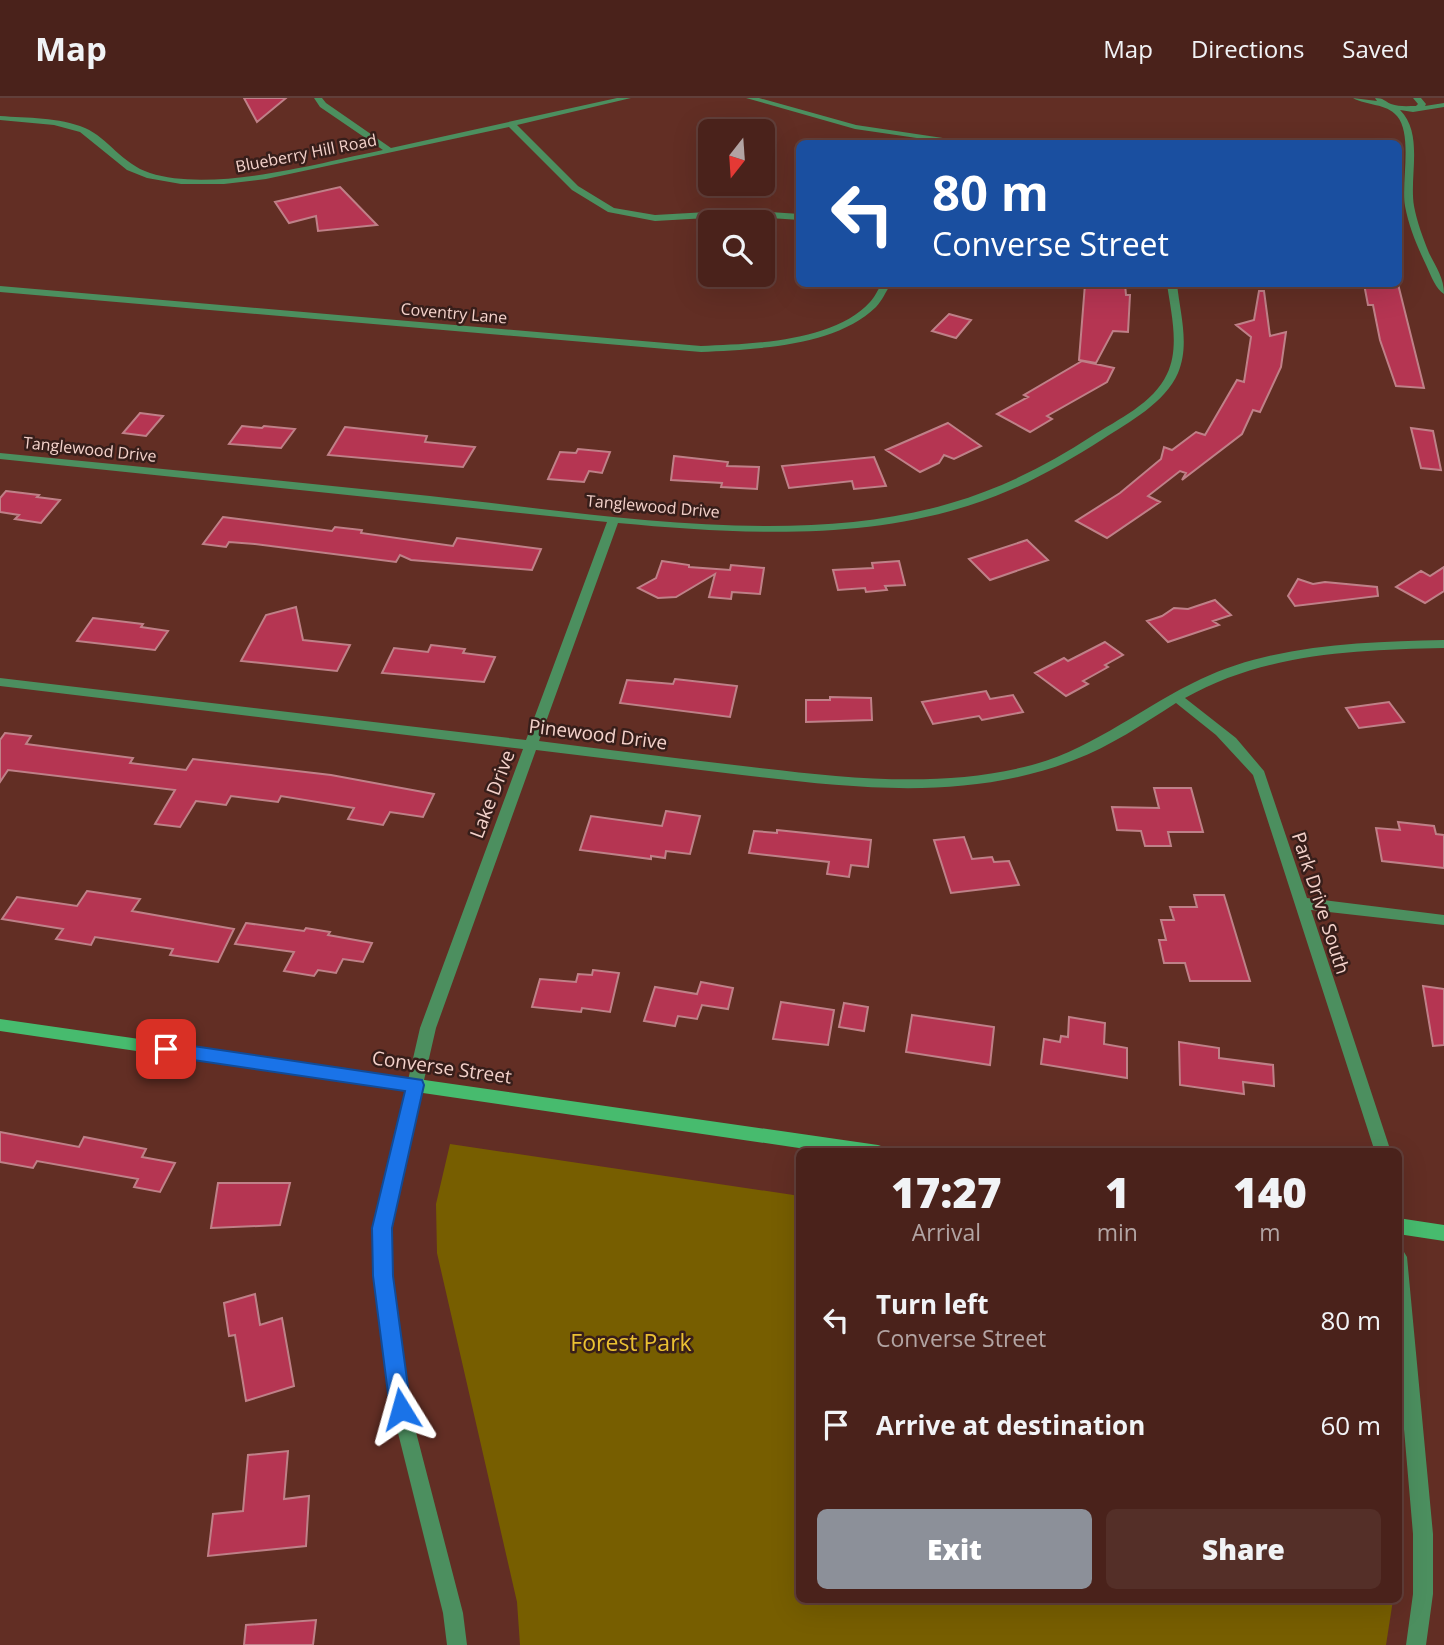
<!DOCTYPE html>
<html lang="en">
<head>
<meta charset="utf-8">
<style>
	:root { --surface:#4a221b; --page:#542f28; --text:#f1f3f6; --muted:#b2a4a3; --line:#613f3a; --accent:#8c9099 }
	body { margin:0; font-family:"Open Sans",sans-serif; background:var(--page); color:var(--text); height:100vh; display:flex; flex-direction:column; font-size:26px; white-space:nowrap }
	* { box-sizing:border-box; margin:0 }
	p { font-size:23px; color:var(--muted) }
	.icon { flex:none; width:38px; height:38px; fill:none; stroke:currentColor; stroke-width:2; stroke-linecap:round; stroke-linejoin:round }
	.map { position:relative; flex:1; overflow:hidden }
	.drawer { position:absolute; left:796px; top:1050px; width:606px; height:455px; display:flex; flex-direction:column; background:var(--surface); border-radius:10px; box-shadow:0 7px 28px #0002,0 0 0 2px var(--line) }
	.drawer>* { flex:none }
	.hud { position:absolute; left:796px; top:42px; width:606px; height:147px; border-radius:10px; box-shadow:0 7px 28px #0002,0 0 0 2px var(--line); background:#1a4fa0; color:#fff; overflow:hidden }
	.needle { width:46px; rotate:197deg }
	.buttons { position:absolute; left:698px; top:21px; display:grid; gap:14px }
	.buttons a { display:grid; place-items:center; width:77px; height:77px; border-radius:10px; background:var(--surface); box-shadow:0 7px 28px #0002,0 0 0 2px var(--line); font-size:35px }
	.pin { position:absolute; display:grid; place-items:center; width:60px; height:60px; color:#fff; margin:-30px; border-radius:14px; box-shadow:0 4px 10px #0006 }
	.me { position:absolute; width:77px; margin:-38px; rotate:352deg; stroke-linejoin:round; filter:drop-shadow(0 0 5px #0008) }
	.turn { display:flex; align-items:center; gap:24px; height:147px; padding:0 21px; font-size:32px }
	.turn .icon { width:91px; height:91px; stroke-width:2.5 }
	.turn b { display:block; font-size:49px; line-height:60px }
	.eta { display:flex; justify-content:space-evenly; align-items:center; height:119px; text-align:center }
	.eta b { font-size:42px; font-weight:800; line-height:49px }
	.action { display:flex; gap:14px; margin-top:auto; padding:14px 21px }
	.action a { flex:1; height:80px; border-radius:10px; background:var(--accent); color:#fff; font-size:28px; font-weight:800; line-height:80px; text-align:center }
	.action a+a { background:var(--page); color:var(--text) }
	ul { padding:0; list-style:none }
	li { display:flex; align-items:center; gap:21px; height:105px; padding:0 21px }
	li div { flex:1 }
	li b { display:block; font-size:26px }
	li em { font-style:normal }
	header { display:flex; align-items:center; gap:42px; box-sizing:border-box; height:98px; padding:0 35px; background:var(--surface); border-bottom:2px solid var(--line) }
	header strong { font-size:33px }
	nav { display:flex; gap:38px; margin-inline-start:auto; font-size:24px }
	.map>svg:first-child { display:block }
</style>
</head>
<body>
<header>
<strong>Map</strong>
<nav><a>Map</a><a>Directions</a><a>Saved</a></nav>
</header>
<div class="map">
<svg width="1444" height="1547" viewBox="0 0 1444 1547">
	<rect width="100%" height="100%" fill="#622e24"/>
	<path fill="#775e00" d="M450,1046L800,1098V1502H1393L1386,1547H520L517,1504L437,1155L436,1106Z"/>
	<path fill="#b53552" stroke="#bf8088" stroke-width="2" d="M244,0H286L257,24Z
		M340,89L377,127L318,133L316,118L289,125L275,104Z
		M1085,186H1125L1126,197H1130L1128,234L1113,233L1096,265L1079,262Z
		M1364,186H1398L1424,290L1396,288L1380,242L1373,207H1368Z
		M1259,193H1264L1270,238L1286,234L1281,269L1260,314L1253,312L1242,336L1182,382L1186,375L1180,373L1148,398L1160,404L1107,440L1076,423L1120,395L1161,361L1164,349L1172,352L1196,334L1205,337L1237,282L1244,284L1251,239L1236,227L1254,222Z
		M949,216L971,222L956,240L932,233Z
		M1082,263L1114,270L1107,284L1047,318L1052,321L1030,334L997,316L1028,299L1024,297Z
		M140,315L163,318L146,338L123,335Z
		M948,325L981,348L954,361L944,357L939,365L920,374L886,352Z
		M242,328L262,330L264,328L295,331L281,350L229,346Z
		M345,329L427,338L425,344L475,349L463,369L328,357Z
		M1411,330L1433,333L1441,372L1421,370Z
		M578,351L610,354L602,375L589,373L584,384L548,381L560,354L576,355Z
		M674,358L728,364L727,368L759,369L757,391L721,389L722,385L671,382Z
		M874,359L886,388L854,391L852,383L789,390L782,368Z
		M6,393L39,397L37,399L60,402L41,425L15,421L19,417L0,414V400Z
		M223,419L332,433L335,429L362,432L361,435L453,448L457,440L541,451L532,472L411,462L400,457L396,464L255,446L229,444L226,449L203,446Z
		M1027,442L1048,462L990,482L969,461Z
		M662,463L689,467V469L730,472L731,467L764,470L760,496L732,494L731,501L709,499L715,476L676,499L658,500L638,490L656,480Z
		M899,463L905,487L885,488L887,492L866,494L865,490L838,492L833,472L873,470L872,465Z
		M1444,469V493L1425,505L1396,489L1421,473L1430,478Z
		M1298,481L1313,486L1325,484L1377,489L1378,498L1295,508L1288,498Z
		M1215,502L1231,517L1213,523L1219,527L1168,544L1147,523L1162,518L1174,510L1188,511Z
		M296,509L303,542L350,547L337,573L241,563L266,517Z
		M93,520L143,526L141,529L168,533L155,552L77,543Z
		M1105,544L1123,557L1105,567L1108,569L1083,583L1088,586L1066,598L1035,575L1064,560L1068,563Z
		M431,547L465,551L463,555L495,559L484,584L382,575L394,550L428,554Z
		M675,581L737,588L730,619L620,605L627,582L673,586Z
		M986,593L990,601L1013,597L1023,614L982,622L979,618L933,626L922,604Z
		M830,599L871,600L872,622L806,624V602H830Z
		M1389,604L1404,624L1359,630L1346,610Z
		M5,635L31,638L26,646L133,660L130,665L186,672L193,661L331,677L434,696L423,719L390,714L383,727L348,721L354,710L281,698L278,704L231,698L226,707L196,703L180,729L155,726L175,692L8,672L0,684V642Z
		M1154,690H1191L1203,734H1168L1171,748H1145L1141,733L1117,732L1112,709L1159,710Z
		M666,713L700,718L690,756L666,753L665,760L651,758V761L580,752L591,718L662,728Z
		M1398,724L1434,728L1436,736L1444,737V770L1382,763L1376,730L1400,732Z
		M777,732L871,742L868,769L851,767L849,779L827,776L829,764L749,755L754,733L777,735Z
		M964,739L972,761L992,759L994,764L1009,763L1019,787L951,795L934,742Z
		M87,793L140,801L132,813L234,831L218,864L170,857L173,851L95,839L91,847L56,841L63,831L2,821L17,799L77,808Z
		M1194,797H1224L1250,883H1190L1185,865H1164L1159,842H1166L1161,822H1174L1170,809H1197Z
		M246,825L304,833L306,830L330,834L328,837L372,845L363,864L343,861L336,875L318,872L314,878L284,873L294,854L235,846Z
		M593,872L619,875L610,914L582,910L581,914L532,909L540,881L576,884L578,876L592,877Z
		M701,884L733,890L728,911L702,907L697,921L678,918L675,928L644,923L655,889L697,896Z
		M1423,888L1444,891V947L1433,948Z
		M781,904L834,912L828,947L773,941Z
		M844,905L868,909L864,933L839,929Z
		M912,917L994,929L990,967L906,954Z
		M1069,919L1105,925L1104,946L1127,950V980L1041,966L1044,941L1060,944L1061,938L1068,939Z
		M1179,944L1219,950V960L1273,967L1274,988L1243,984L1244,996L1180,987Z
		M0,1034L79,1049L84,1039L146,1051L142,1059L175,1065L160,1094L134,1089L138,1081L37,1063L33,1070L0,1064Z
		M218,1085H290L280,1127L211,1130Z
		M255,1196L260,1227L282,1220L294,1288L246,1303L235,1237L229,1238L224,1205Z
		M288,1353L284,1401L309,1398L306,1448L208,1458L213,1416L243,1413L248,1357Z
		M316,1522L313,1547H244L246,1527Z"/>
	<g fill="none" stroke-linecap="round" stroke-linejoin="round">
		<path fill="#4c8f5f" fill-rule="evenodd" d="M314,0H322L326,5L391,50L617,0H631L517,27L578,88L614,110L655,117L742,112L800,116V122L742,118L655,123L608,114L572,92L509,29L266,81L224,86H181L147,80L127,72L80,34L54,27L0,22V18C27,20 59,19 85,30C108,40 122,66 150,75C213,95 319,65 383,52L320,9Z
			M746,0H759L856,27L983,46H958L855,31Z
			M1353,0L1377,3L1375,0C1384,0 1384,3 1391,6C1399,9 1408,8 1416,8L1418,6L1413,0H1421L1426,6L1425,8L1444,5V9L1413,14L1400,12C1424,36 1409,78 1414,108C1417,124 1423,140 1429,155C1436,169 1444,180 1444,196C1436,191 1431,178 1427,169C1418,150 1409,130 1405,108C1401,84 1413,37 1397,18C1386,5 1367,8 1353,0Z
			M882,186H891C886,193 882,203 876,209C835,249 756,251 701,254L0,194V188L701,248C751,246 834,244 870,204C875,199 878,191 882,186Z
			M1167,186H1177C1180,215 1190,247 1178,275C1165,305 1129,324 1103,341C1073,360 1043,378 1010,392C889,445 747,437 618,425L539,643C607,652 675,660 743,668C839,679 937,692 1032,667C1095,650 1143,608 1201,581C1275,546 1363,544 1444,542V550C1356,552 1264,555 1185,600L1236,640L1264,673L1307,800L1444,817V827L1311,812L1391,1054H1375L1253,677L1216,637L1176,605C1143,626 1111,648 1074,662C967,704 853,690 742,677C673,669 605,660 536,652L436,930L390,1130L392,1178L410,1311L463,1515L467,1547H447L443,1515L392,1311L374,1178V1130L420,930L523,651L0,588V580L526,642L607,424L0,361V355C143,369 287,383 430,398C590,415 796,452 951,405C1002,390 1048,367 1092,338C1117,322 1154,305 1167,276C1180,249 1171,215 1167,186Z
			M1398,1151L1404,1154L1407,1159L1433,1436V1496L1426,1547H1406L1413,1496V1436L1398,1261Z"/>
		<path fill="#47bb6e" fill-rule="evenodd" d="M0,921L878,1047L884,1049L886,1054H826L0,933Z
			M1398,1120L1444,1127V1143L1398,1136Z"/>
	</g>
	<path fill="#1a73e8" stroke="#114b97" stroke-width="2" d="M166,944L422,982L424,987L392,1130L393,1178L411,1311L408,1319L401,1322L393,1319L390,1311L373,1178L372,1130L405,993L166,958L160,956L157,951L160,946Z"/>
	<g text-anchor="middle" stroke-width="5" stroke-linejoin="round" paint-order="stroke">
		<g font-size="16" fill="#f4d2cb" stroke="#371e1a">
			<text transform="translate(306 55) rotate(-11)" y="6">Blueberry Hill Road</text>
			<text transform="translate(454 215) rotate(5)" y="6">Coventry Lane</text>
			<text transform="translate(90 351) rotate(6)" y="6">Tanglewood Drive</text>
			<text transform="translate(653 408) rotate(5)" y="6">Tanglewood Drive</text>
		</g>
		<g font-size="19" fill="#f4d2cb" stroke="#371e1a">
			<text transform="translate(598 636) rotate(7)" y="7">Pinewood Drive</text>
			<text transform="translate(492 696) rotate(-69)" y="7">Lake Drive</text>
			<text transform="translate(1321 805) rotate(72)" y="7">Park Drive South</text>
			<text transform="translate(442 969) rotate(8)" y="7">Converse Street</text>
		</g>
		<g font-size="23" fill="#ebc132" stroke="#371e1a">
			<text x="631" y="1253">Forest Park</text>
		</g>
	</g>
</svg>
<div class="buttons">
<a><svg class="needle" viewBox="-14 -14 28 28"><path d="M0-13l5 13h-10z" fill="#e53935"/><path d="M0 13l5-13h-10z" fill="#b2a4a3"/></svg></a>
<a><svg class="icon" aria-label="search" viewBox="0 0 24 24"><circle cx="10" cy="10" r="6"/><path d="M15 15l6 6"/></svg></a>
</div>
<div class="pin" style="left:166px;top:951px;background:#d93025"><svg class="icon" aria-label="arrive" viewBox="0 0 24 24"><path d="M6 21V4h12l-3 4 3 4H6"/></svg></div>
<svg class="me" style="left:401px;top:1311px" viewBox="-20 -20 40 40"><path d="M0-17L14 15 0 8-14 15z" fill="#1a73e8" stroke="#fff" stroke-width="4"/></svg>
<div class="hud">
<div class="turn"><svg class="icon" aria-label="left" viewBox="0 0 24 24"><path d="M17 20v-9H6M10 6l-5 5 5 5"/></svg><div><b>80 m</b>Converse Street</div></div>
</div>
<section class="drawer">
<div class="eta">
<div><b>17:27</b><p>Arrival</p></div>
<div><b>1</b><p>min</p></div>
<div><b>140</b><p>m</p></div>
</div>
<ul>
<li><svg class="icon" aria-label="left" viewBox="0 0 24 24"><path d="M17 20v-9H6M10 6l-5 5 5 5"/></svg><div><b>Turn left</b><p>Converse Street</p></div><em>80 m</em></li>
<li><svg class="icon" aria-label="arrive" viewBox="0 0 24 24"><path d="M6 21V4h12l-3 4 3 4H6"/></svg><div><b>Arrive at destination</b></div><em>60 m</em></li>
</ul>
<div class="action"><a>Exit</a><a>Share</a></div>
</section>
</div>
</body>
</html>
